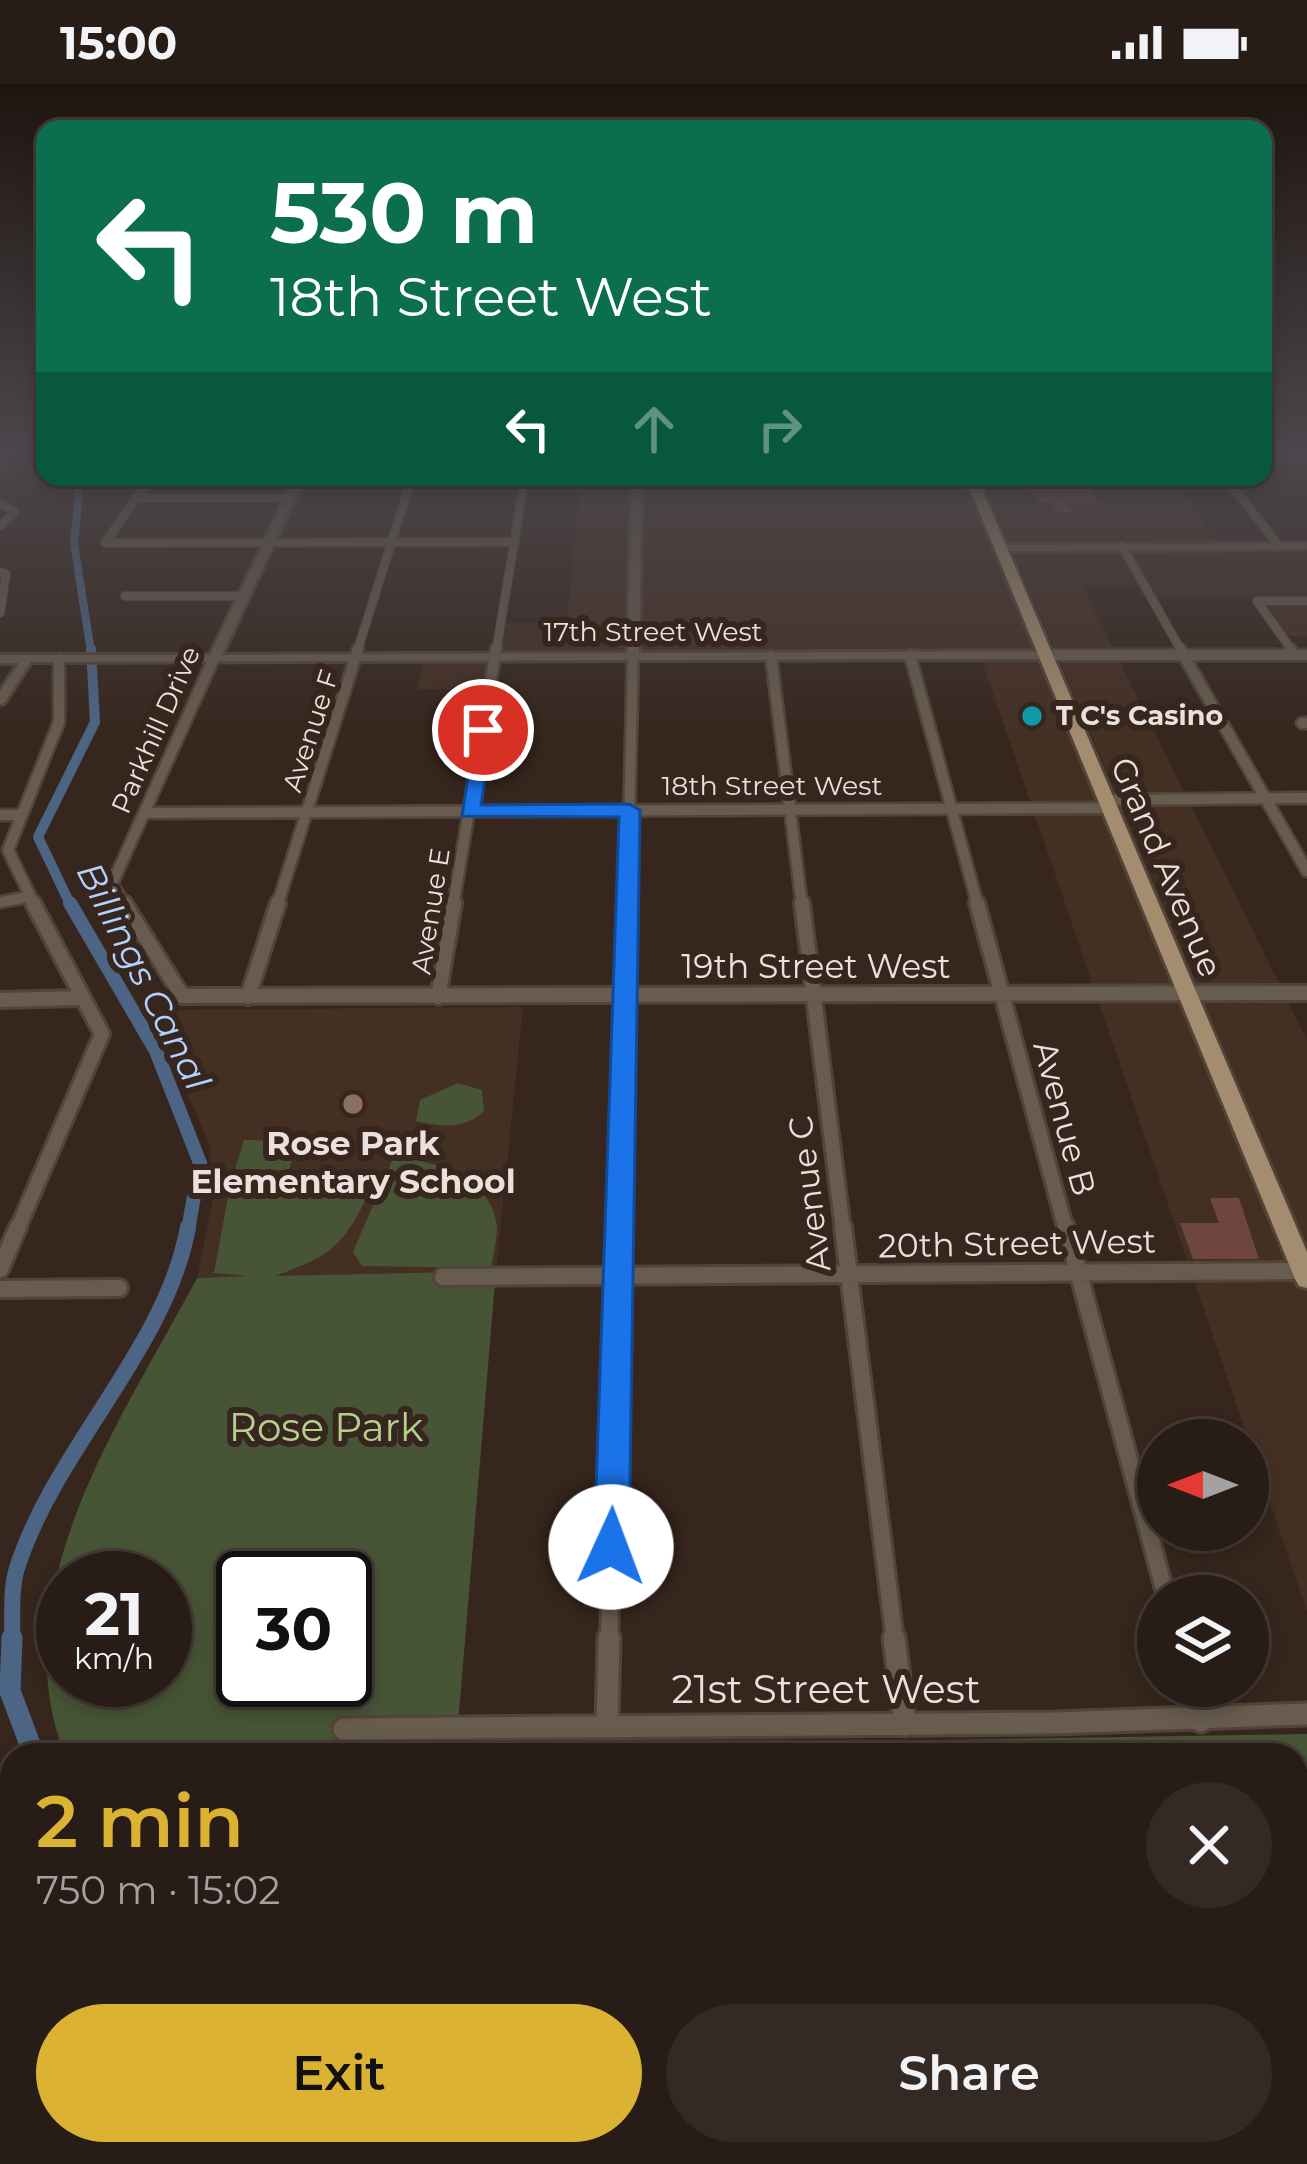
<!DOCTYPE html>
<html lang="en">
<head>
<meta charset="utf-8">
<style>
	:root { --surface:#281c16; --page:#342923; --text:#f1f3f6; --muted:#a5a1a1; --line:#443a35; --accent:#dcb233 }
	body { margin:0; font-family:Montserrat,sans-serif; background:var(--page); color:var(--text); height:100vh; display:flex; flex-direction:column; font-size:45px; white-space:nowrap }
	* { box-sizing:border-box; margin:0 }
	p { font-size:39px; color:var(--muted) }
	.icon { flex:none; width:66px; height:66px; fill:none; stroke:currentColor; stroke-width:2; stroke-linecap:round; stroke-linejoin:round }
	.map { position:relative; flex:1; overflow:hidden }
	.details { position:absolute; left:0px; top:1659px; width:1308px; height:423px; display:flex; flex-direction:column; background:var(--surface); border-radius:36px 36px 0 0; box-shadow:0 6px 18px #0003,0 0 0 3px var(--line) }
	.details>* { flex:none }
	.top-card { position:absolute; left:36px; top:36px; width:1236px; height:366px; border-radius:24px; box-shadow:0 6px 18px #0003,0 0 0 3px var(--line); background:#0b6e4f; color:#fff; overflow:hidden }
	.needle { width:78px; rotate:270deg }
	.fabs { position:absolute; left:1137px; top:1335px; display:grid; gap:24px }
	.fabs a { display:grid; place-items:center; width:132px; height:132px; border-radius:50%; background:var(--surface); box-shadow:0 6px 18px #0003,0 0 0 3px var(--line); font-size:60px }
	.speed { position:absolute; left:36px; top:1467px; display:flex; gap:24px; font-size:60px; font-weight:700; text-align:center }
	.speed>* { display:grid; place-content:center; width:156px; height:156px; border-radius:50%; background:var(--surface); box-shadow:0 6px 18px #0003,0 0 0 3px var(--line); line-height:1 }
	.speed small { font-size:30px; font-weight:400 }
	.speed .limit { border:6px solid #111; border-radius:18px; background:#fff; color:#111 }
	.pin { position:absolute; display:grid; place-items:center; width:102px; height:102px; color:#fff; margin:-51px; border:6px solid #fff; border-radius:50%; box-shadow:0 3px 12px #0007 }
	.me { position:absolute; width:132px; margin:-66px; rotate:2deg; stroke-linejoin:round; filter:drop-shadow(0 0 9px #0008) }
	.turn { display:flex; align-items:center; gap:42px; height:252px; padding:0 36px; font-size:54px }
	.turn .icon { width:156px; height:156px; stroke-width:2.5 }
	.turn b { display:block; font-size:84px; line-height:102px }
	.lanes { display:flex; align-items:center; height:114px; padding:0 36px; background:#0003; justify-content:center; gap:60px; direction:ltr }
	.lanes .off { opacity:.35 }
	.round { display:grid; place-items:center; flex:none; width:126px; height:126px; border-radius:63px; background:var(--page) }
	.headline { display:flex; align-items:center; justify-content:space-between; height:204px; padding:0 36px }
	h1 { font-size:72px; font-weight:600; line-height:90px; color:var(--accent) }
	.primary-button { display:flex; gap:24px; margin-top:auto; padding:24px 36px }
	.primary-button a { flex:1; height:138px; border-radius:72px; background:var(--accent); color:#111; font-size:48px; font-weight:600; line-height:138px; text-align:center }
	.primary-button a+a { background:var(--page); color:var(--text) }
	.status { display:flex; justify-content:space-between; align-items:center; height:84px; padding:0 60px; background:var(--surface); direction:ltr }
	.status svg { height:33px; fill:currentColor }
	.map>svg:first-child { display:block }
</style>
</head>
<body>
<div class="status"><b>15:00</b><svg viewBox="0 0 49 12"><path d="M0 12V9h3v3zM5 12V6h3v6zM10 12V3h3v9zM15 12V0h3v12zM26 1h20v11H26zM47 4h2v5h-2z"/></svg></div>
<div class="map">
<svg width="1307" height="2080" viewBox="0 0 1307 2080">
	<rect width="100%" height="100%" fill="#36261d"/>
	<path fill="#442f23" d="M581,393H971L1307,1195V1527L980,571L496,572L490,605H417L425,572H495L501,539H567Z
		M982,393H1170L1220,462H1307V552H1281L1254,513L1152,514L1144,502L1083,503L1307,956V1161Z
		M523,923L496,1187L197,1194L213,1115L210,1062L151,926Z
		M0,1888L12,1919V2070H69L73,2080H0Z"/>
	<path fill="#475435" fill-rule="evenodd" d="M458,999L482,1006L484,1027C465,1046 441,1043 416,1037L420,1016Z
		M244,1056L297,1057L289,1086L235,1085Z
		M393,1074C432,1074 496,1096 497,1145C497,1157 493,1171 491,1184L362,1182L353,1168Z
		M249,1092L368,1111C342,1165 329,1172 275,1192L496,1187L456,1664L1307,1650V2080H292L286,2070H1296V1671H65C0,1507 122,1335 197,1194L247,1192L214,1189L230,1102ZM63,1494H165V1596H63ZM243,1494H345V1596H243Z"/>
	<g fill="none" stroke-linecap="round" stroke-linejoin="round">
		<path stroke="#4c6585" stroke-width="8" d="M74,393L79,409L74,459L91,568"/>
		<path stroke="#4c6585" stroke-width="10" d="M71,822L38,753L95,638L91,565"/>
		<path stroke="#4c6585" stroke-width="14" d="M70,819L156,967L200,1079L188,1146"/>
		<path stroke="#4c6585" stroke-width="16" d="M12,1557C13,1535 10,1506 17,1484C56,1363 166,1265 188,1143"/>
		<path stroke="#4c6585" stroke-width="21" d="M12,1554L10,1607L34,1671
			M244,2070L249,2080"/>
	</g>
	<path fill="#6f453f" d="M1041,398H1087L1099,419H1068L1073,428H1057L1052,418H1041L1023,401Z
		M1210,1114H1239L1259,1175H1193L1180,1139H1219Z"/>
	<g fill="none" stroke-linecap="round" stroke-linejoin="round">
		<g stroke="#53443b" stroke-width="10">
			<path id="minor-far4" d="M1263,369H1307
				M0,382L6,384
				M1225,393L1279,462
				M136,414H290
				M0,420L15,428L0,442
				M105,459L515,458
				M105,459L151,393
				M1122,462L1182,568
				M0,488L6,490L0,529
				M125,512H245
				M357,568L412,393
				M496,568L525,393
				M1293,568L1257,517H1307"/>
		</g>
		<g stroke="#53443b" stroke-width="15">
			<path id="minor-far3" d="M1180,565L1307,787
				M1290,565L1295,571
				M910,571L978,822
				M1047,571H1307
				M771,572L802,822
				M1302,639H1307
				M1106,716L1307,714
				M145,729L1110,724
				M0,731H22
				M0,818L28,813
				M35,822L8,766L59,638V575
				M126,822L112,800L214,574
				M277,822L358,565
				M453,822L496,565
				M627,822L633,572"/>
		</g>
		<g stroke="#53443b" stroke-width="20">
			<path id="minor-far2" d="M124,819L182,912L1307,909
				M802,819L843,1146
				M977,819L1066,1146
				M248,913L278,819
				M438,913L454,819
				M0,916L79,914
				M17,1146L102,950L33,819
				M619,1146L627,819"/>
		</g>
		<g stroke="#53443b" stroke-width="22">
			<path id="minor-far1" d="M843,1143L895,1557
				M1066,1143L1166,1512
				M0,1185L18,1143
				M443,1193L1303,1187
				M0,1205L119,1204
				M609,1557L619,1143"/>
		</g>
		<g stroke="#53443b" stroke-width="27">
			<path id="minor" d="M894,1554L905,1641
				M1191,1602L1201,1637
				M607,1643L609,1554
				M344,1645L1055,1639L1307,1630"/>
		</g>
		<g stroke="#53443b" stroke-width="6">
			<path id="tertiary" d="M1263,372H1307V378H1263Z
				M295,393H305L222,571L627,569L632,393H642L639,569L1047,567L1053,571L1047,575L31,578L4,619L0,620V607L19,579H0V571H210Z
				M1307,459V465L1000,467L995,464L1000,461Z"/>
		</g>
		<g stroke="#53443b" stroke-width="6">
			<path id="primary" d="M965,393H977L1307,1168V1204L1299,1202L1295,1195Z"/>
		</g>
		<use href="#minor-far4" stroke="#675c4d" stroke-width="8"/>
		<use href="#minor-far3" stroke="#675c4d" stroke-width="10"/>
		<use href="#minor-far2" stroke="#675c4d" stroke-width="14"/>
		<use href="#minor-far1" stroke="#675c4d" stroke-width="16"/>
		<use href="#minor" stroke="#675c4d" stroke-width="21"/>
		<use href="#tertiary" fill="#675c4d" fill-rule="evenodd"/>
		<use href="#primary" fill="#a48d6e" fill-rule="evenodd"/>
	</g>
	<linearGradient id="sky" x2="0" y2="1"><stop stop-color="#1e1510"/><stop offset="0.56" stop-color="#4c474c"/><stop offset="1" stop-color="#4c474c" stop-opacity="0"/></linearGradient>
	<rect width="1307" height="657" fill="url(#sky)"/>
	<path fill="#1a73e8" stroke="#114b97" stroke-width="3" d="M476,641L493,646L481,721L629,720L640,726L629,1463L624,1475L611,1480L599,1475L594,1463L619,733L462,732Z"/>
	<circle fill="#0f9aa8" stroke="#36261d" stroke-width="4.5" cx="1032" cy="632" r="12"/>
	<circle fill="#8d6e63" stroke="#36261d" stroke-width="4.5" cx="353" cy="1020" r="12"/>
	<g text-anchor="middle" stroke-width="12" stroke-linejoin="round" paint-order="stroke">
		<g font-size="27" fill="#ebe0db" stroke="#36261d">
			<text x="653" y="557">17th Street West</text>
			<text transform="translate(156 646) rotate(-66)" y="9">Parkhill Drive</text>
			<text transform="translate(311 647) rotate(-72)" y="9">Avenue F</text>
			<text x="772" y="711">18th Street West</text>
			<text transform="translate(431 827) rotate(-81)" y="9">Avenue E</text>
		</g>
		<g font-size="27" font-weight="bold" fill="#ebe0db" stroke="#36261d" text-anchor="start">
			<text x="1056" y="641">T C's Casino</text>
		</g>
		<g font-size="33" fill="#ebe0db" stroke="#36261d">
			<text transform="translate(1167 783) rotate(67)" y="12">Grand Avenue</text>
			<text x="816" y="894">19th Street West</text>
			<text transform="translate(1065 1034) rotate(75)" y="12">Avenue B</text>
			<text transform="translate(809 1110) rotate(-97)" y="12">Avenue C</text>
			<text transform="translate(1017 1159) rotate(-1)" y="12">20th Street West</text>
		</g>
		<g font-size="33" font-weight="bold" fill="#ebe0db" stroke="#36261d">
			<text x="353" y="1071">Rose Park<tspan x="353" dy="38">Elementary School</tspan></text>
		</g>
		<g font-size="36" font-style="italic" fill="#b1d2ff" stroke="#36261d">
			<text transform="translate(144 892) rotate(63)" y="13">Billings Canal</text>
		</g>
		<g font-size="39" fill="#b4ce8e" stroke="#36261d">
			<text x="326" y="1357">Rose Park</text>
		</g>
		<g font-size="39" fill="#ebe0db" stroke="#36261d">
			<text x="826" y="1619">21st Street West</text>
		</g>
	</g>
</svg>
<div class="fabs">
<a><svg class="needle" viewBox="-14 -14 28 28"><path d="M0-13l5 13h-10z" fill="#e53935"/><path d="M0 13l5-13h-10z" fill="#a5a1a1"/></svg></a>
<a><svg class="icon" aria-label="layers" viewBox="0 0 24 24"><path d="M12 4l9 5-9 5-9-5zM3 14l9 5 9-5"/></svg></a>
</div>
<div class="speed"><div>21<small>km/h</small></div><div class="limit">30</div></div>
<div class="pin" style="left:483px;top:646px;background:#d93025"><svg class="icon" aria-label="arrive" viewBox="0 0 24 24"><path d="M6 21V4h12l-3 4 3 4H6"/></svg></div>
<svg class="me" style="left:611px;top:1463px" viewBox="-20 -20 40 40"><circle r="19" fill="#fff"/><path d="M0-13L10 11 0 6-10 11z" fill="#1a73e8"/></svg>
<div class="top-card">
<div class="turn"><svg class="icon" aria-label="left" viewBox="0 0 24 24"><path d="M17 20v-9H6M10 6l-5 5 5 5"/></svg><div><b>530 m</b>18th Street West</div></div>
<div class="lanes"><svg class="icon" aria-label="left" viewBox="0 0 24 24"><path d="M17 20v-9H6M10 6l-5 5 5 5"/></svg><svg class="icon off" aria-label="ahead" viewBox="0 0 24 24"><path d="M12 20V5M6 11l6-6 6 6"/></svg><svg class="icon off" aria-label="right" viewBox="0 0 24 24"><path d="M7 20v-9h11M14 6l5 5-5 5"/></svg></div>
</div>
<section class="details">
<div class="headline"><div><h1>2 min</h1><p>750 m · 15:02</p></div><a class="round"><svg class="icon" aria-label="close" viewBox="0 0 24 24"><path d="M6 6l12 12M18 6L6 18"/></svg></a></div>
<div class="primary-button"><a>Exit</a><a>Share</a></div>
</section>
</div>
</body>
</html>
